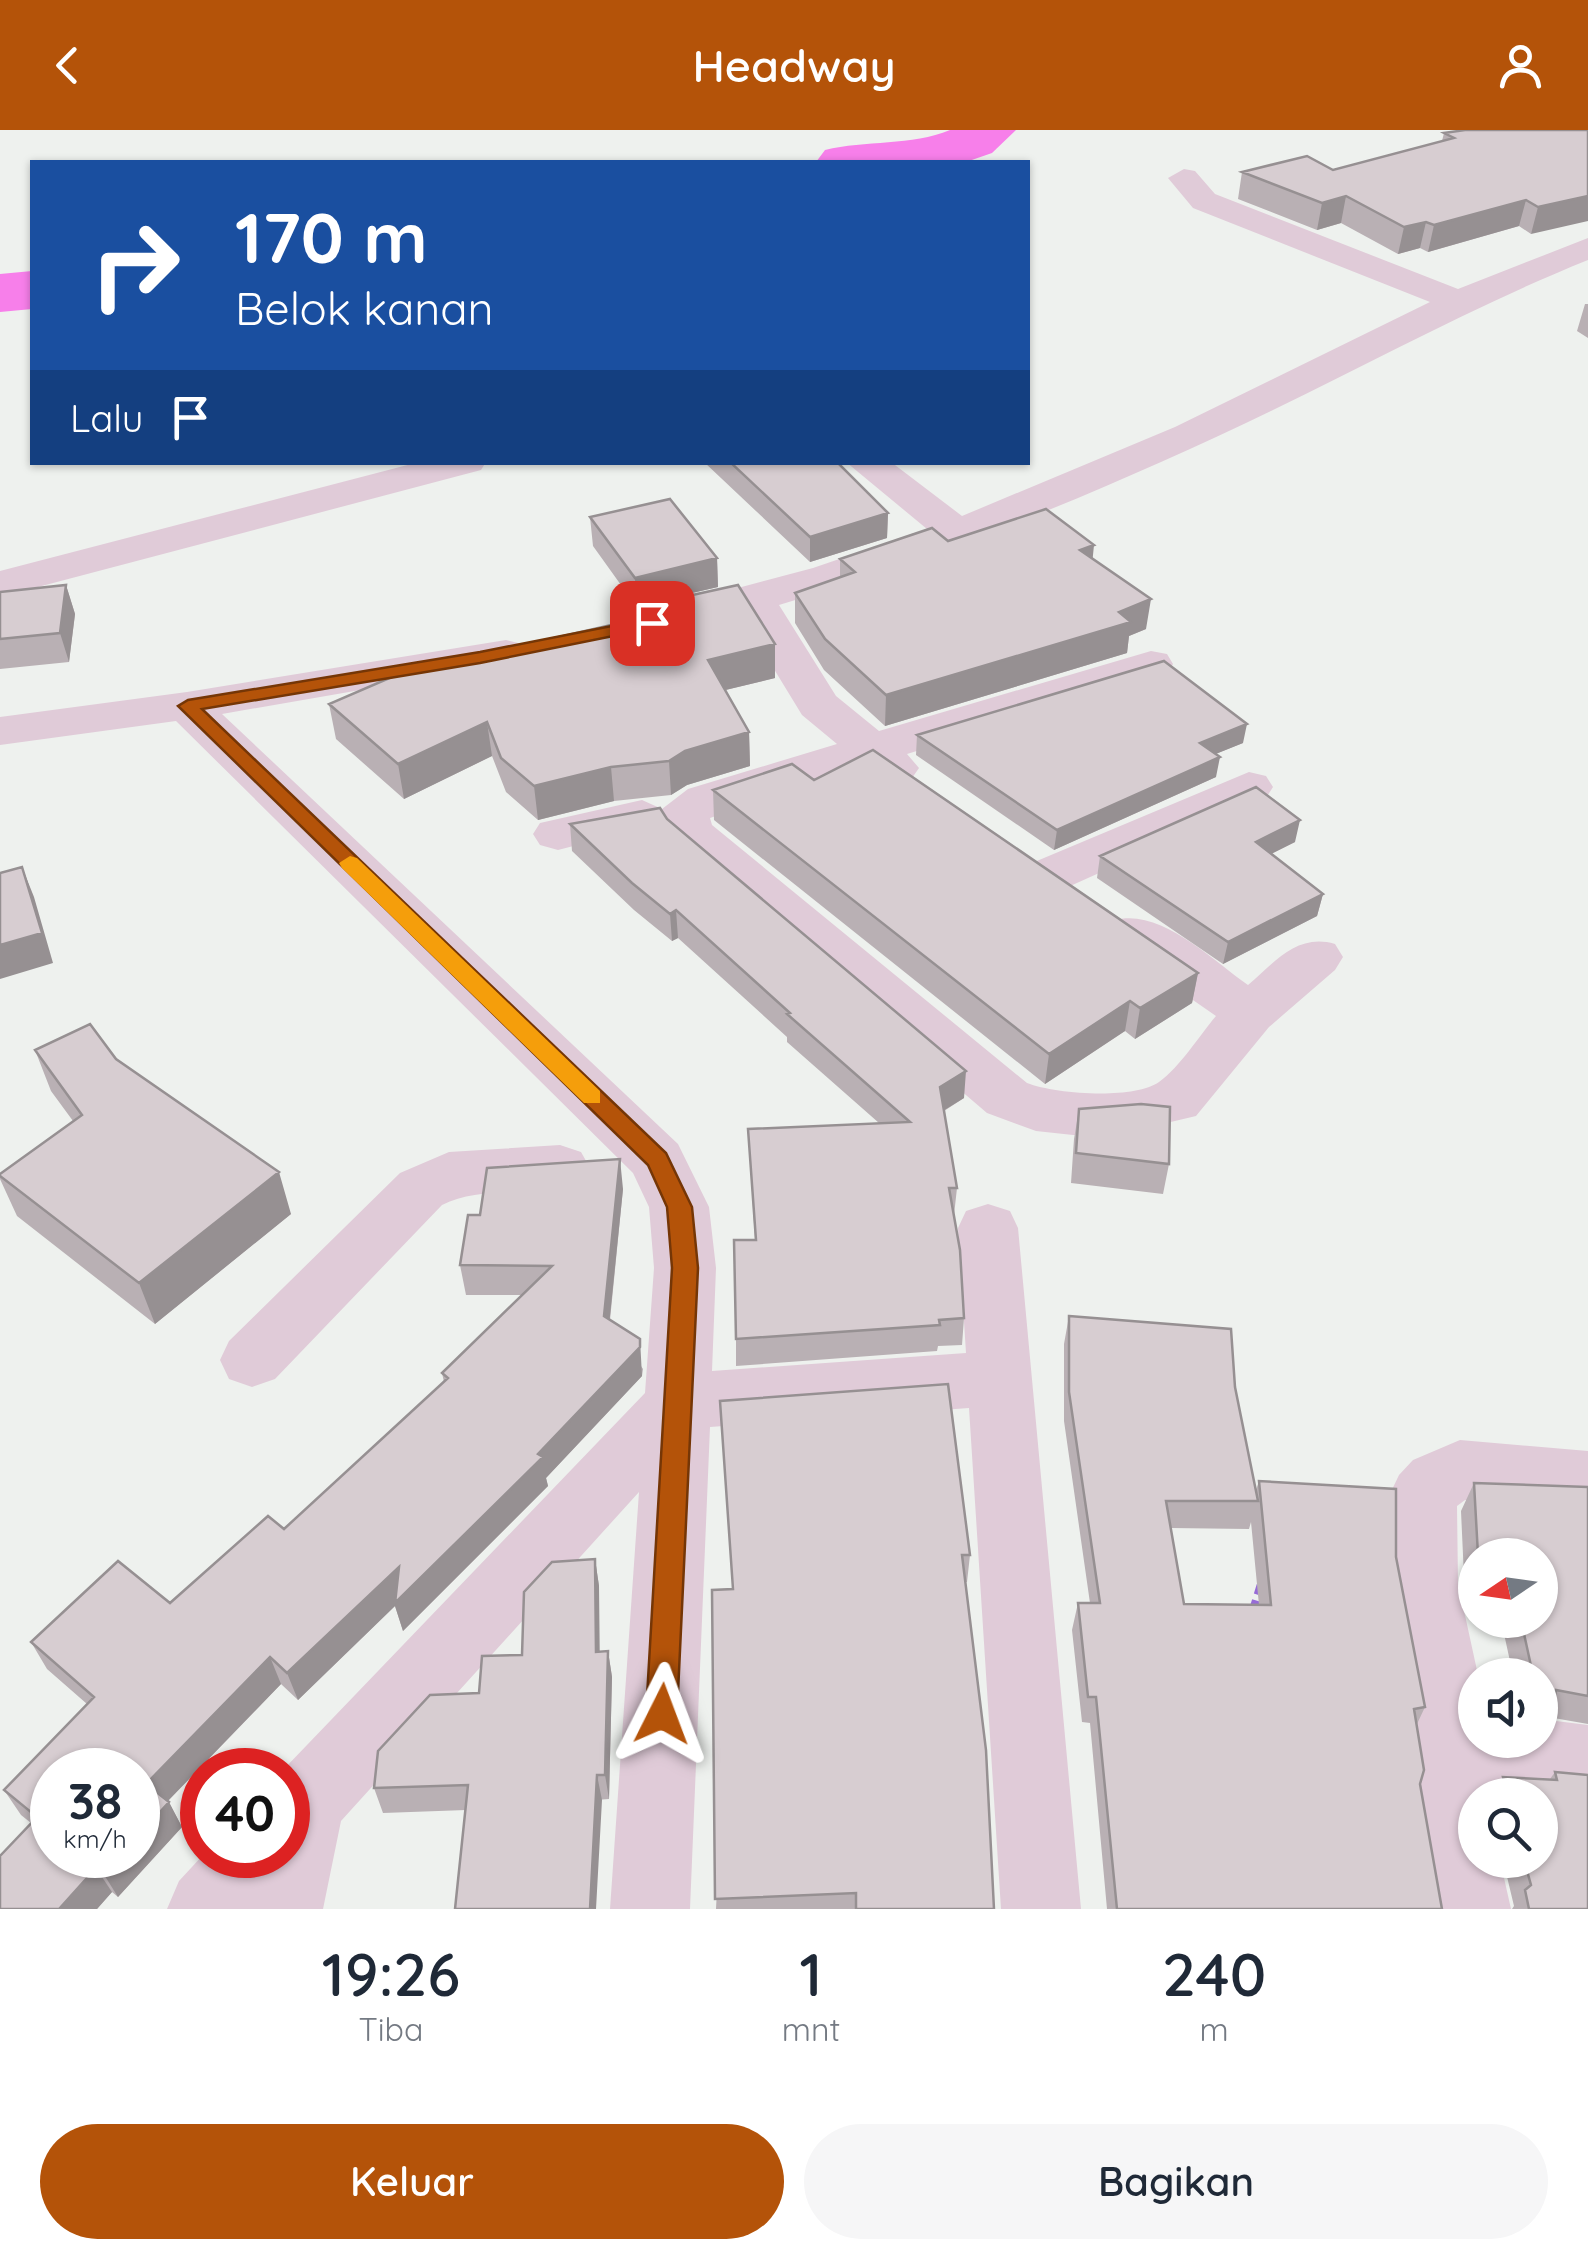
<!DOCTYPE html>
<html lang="id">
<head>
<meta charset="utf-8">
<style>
	:root { --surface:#fff; --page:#f6f6f7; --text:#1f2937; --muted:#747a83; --accent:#b45309 }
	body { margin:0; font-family:Quicksand,sans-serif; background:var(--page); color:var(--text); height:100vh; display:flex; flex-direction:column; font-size:38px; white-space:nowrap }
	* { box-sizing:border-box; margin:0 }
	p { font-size:32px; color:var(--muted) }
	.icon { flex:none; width:55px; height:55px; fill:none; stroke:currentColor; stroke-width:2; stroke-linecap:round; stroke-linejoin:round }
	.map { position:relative; height:1779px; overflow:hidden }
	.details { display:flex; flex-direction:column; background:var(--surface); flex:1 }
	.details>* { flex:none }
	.hud { position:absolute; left:30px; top:30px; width:1000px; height:305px; border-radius:0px; box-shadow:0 2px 8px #0004; background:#1a4fa0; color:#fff; overflow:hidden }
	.needle { width:65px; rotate:257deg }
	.tools { position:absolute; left:1458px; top:1408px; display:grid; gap:20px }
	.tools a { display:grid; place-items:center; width:100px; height:100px; border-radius:50%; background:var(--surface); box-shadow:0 2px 8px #0004; font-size:50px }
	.speed { position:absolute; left:30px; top:1618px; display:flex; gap:20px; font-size:50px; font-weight:700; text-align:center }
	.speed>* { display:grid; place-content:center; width:130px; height:130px; border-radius:50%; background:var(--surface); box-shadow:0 2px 8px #0004; line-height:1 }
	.speed small { font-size:25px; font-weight:400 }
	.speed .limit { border:15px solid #d22; background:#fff; color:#111 }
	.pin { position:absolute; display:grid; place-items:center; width:85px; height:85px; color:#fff; margin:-42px; border-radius:20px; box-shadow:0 5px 15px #0006 }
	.me { position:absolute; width:110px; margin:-55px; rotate:3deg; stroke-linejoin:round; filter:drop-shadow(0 0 8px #0008) }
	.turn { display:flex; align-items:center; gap:35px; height:210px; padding:0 40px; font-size:45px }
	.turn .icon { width:130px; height:130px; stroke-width:2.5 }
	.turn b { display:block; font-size:70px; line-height:85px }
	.then { display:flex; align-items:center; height:95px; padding:0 40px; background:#0003; gap:20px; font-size:38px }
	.eta { display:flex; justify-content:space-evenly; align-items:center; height:170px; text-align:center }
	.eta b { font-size:60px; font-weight:600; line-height:70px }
	.button { display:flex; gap:20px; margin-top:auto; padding:20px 40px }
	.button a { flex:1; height:115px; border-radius:60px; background:var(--accent); color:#fff; font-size:40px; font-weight:600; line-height:115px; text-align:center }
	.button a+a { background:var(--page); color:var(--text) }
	header { display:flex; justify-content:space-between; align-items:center; height:130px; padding:0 40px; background:var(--accent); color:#fff; font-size:45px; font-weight:600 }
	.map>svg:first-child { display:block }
</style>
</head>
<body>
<header><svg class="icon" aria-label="back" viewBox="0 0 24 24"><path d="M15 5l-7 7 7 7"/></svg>Headway<svg class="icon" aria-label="person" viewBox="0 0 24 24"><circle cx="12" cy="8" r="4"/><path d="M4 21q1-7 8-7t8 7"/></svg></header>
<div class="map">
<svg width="1588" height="1779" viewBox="0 0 1588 1779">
	<rect width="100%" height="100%" fill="#eef1ee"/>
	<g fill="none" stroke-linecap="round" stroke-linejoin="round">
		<path fill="#f77fea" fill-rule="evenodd" d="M950,0H1016L992,23L966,32H816L825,20C865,10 912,16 950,0Z
			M32,141V179L0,182V144Z"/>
		<path stroke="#976bd7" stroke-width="8" stroke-dasharray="10 6" stroke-linecap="butt" d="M1253,1480L1261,1454"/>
		<path fill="#e0cbd8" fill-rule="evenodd" d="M1184,39L1195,41L1215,64L1458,159L1588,108V130C1479,174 1378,229 1273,280C1113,357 949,425 779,475L836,566L879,601L1151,521L1167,524L1173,534L1167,544L907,624L919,638L912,648C891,654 881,651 864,637L710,688L712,695L1027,953C1055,964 1134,970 1159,952C1180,937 1199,906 1216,886L1115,816L1108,803L1115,790C1161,778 1212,830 1248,855C1275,832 1297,803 1335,814L1343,827L1335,840L1269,897L1196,986L1120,1004L1073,1005L1036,1001L987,983L671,713L662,693L558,720L540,715L533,704L540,693L642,670L662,679L688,659L837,614L802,585L741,485L678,500L663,496L656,487L663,478L813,438L927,399L846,332H891L962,386L1175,297L1430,172L1193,78L1168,48Z
			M419,332H486L481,340L0,467V441Z
			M506,510L522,514L528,523L522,532L222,584L678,1014L709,1077L716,1138L712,1241L966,1223L958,1098L966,1081L988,1074L1010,1081L1018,1098L1081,1779H1001L969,1278L710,1297L690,1779H610L639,1362L341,1691L323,1779H167L179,1751L203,1725H288V1640H283L645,1263L654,1138L649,1077L633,1043L176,591L0,615V587L187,562Z
			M1249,642L1266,646L1273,657L1266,668L1068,757L1050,762L1032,757L1025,745L1032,733Z
			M560,1015L581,1022L590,1038L581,1054C537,1068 483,1054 442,1075L275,1249L252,1257L229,1249L220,1230L229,1211L400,1043L449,1022Z
			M1460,1310L1588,1321V1381L1465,1370L1457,1376L1458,1453L1478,1545L1475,1610H1540V1589L1588,1595V1669L1495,1658L1492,1665H1475V1730H1500L1511,1779H1431L1411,1678L1422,1637L1388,1453L1389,1366L1399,1345L1413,1330Z"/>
	</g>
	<path fill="#b9b0b4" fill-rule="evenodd" d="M1588,0L1531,104L1519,96L1428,122L1420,118L1398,124L1341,93L1317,100L1238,69L1242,42L1333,40L1442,11L1444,3Z
		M1585,174H1588V208L1577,201Z
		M704,332H837L888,383L887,408L810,432Z
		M590,387L717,428L718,457L636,476L593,416Z
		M948,411L1093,429L1146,499L1129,506L1127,523L885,596L824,540L795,493V463L840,447V429Z
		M66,455L75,484L69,532L0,539V462Z
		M656,473L775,514V548L725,560L749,602L750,636L687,655L671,665L614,671L538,690L506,662L492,626L404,669L336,609L329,574L657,484Z
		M917,605L1243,613L1215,624L1216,647L1054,720L916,625Z
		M814,650L1198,843L1192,873L1135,909L1125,901L1045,954L714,690L713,660Z
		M667,689L964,968L944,981L957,1058L954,1085L964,1188L962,1215L938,1216L937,1221L736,1236V1209L755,1110L748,999L879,993L787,912V907L678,808L672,811L634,780L572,721L570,694Z
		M1295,712L1271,724L1323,764L1317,786L1223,834L1097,748L1100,726Z
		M35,920L116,929L291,1084L155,1194L17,1086L0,1049V1044L73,991L51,961Z
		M1079,979L1169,1034L1163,1064L1071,1053L1074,1009Z
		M623,1059L610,1190L643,1239L642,1246L546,1348L548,1356L403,1501L395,1476L298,1570L281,1554L168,1671L182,1697L118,1767L112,1762L97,1779H0L31,1693L21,1685L4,1660L87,1574L47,1539L31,1512L170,1473L284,1399L444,1252L442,1243L522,1165H466L460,1135L480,1085Z
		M1069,1186L1235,1257L1256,1360L1259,1351L1396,1427L1425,1577L1417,1594L1420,1654L1442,1779H1107L1090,1593L1082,1592L1072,1500L1078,1473H1090L1064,1291V1214ZM1251,1392L1259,1475L1184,1474L1171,1398L1249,1399Z
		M1474,1353L1588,1357V1594L1548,1587L1540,1600V1545H1513L1501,1490H1540V1425H1475V1469H1465L1461,1381Z
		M970,1425L967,1452H965L994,1779H716L732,1459Z
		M595,1429L599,1456V1522L608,1521L612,1547L609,1669L466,1680L383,1683L374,1658L522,1525Z
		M1555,1642L1588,1779H1512L1514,1776L1503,1730H1540V1665H1493L1503,1647L1550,1649Z"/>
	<path fill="#969092" d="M1346,66L1341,93L1317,100L1322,73Z
		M1588,66V91L1531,104L1538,77Z
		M1526,70L1519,96L1428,122L1434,95Z
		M1426,92L1420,118L1398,124L1404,97Z
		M888,383L887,408L810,432V407Z
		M1094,415L1091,445L1080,420Z
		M717,428L718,457L636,476L635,448Z
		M66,455L75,484L69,532L60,503Z
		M1151,469L1146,499L1129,506L1127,523L885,596L886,565L1119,482Z
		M775,514V548L709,564L708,530Z
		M487,592L492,626L404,669L398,634Z
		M1247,594L1243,613L1196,632L1200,613Z
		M749,602L750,636L687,655L671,665L669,631L685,621Z
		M1220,627L1216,647L1054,720L1057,700Z
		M611,637L614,671L538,690L534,656Z
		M1300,690L1295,712L1251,734L1256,712Z
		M22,737L34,767L53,833L0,849V815Z
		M1323,764L1317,786L1223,834L1228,812Z
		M676,780L678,808L672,811L670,784Z
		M1198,843L1192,873L1135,909L1140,878Z
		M1130,871L1125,901L1045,954L1049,924Z
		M966,941L964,968L938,984L940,957Z
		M620,1029L623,1059L607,1215L604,1186Z
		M279,1042L291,1084L155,1194L139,1153Z
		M640,1209L642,1246L546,1348L548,1356L403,1501L395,1476L298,1570L287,1543L399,1437L538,1324Z
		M595,1429L599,1456L600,1548L596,1522Z
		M608,1521L612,1547L609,1669L605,1645Z
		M270,1527L281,1554L160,1679L146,1654Z
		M597,1645L602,1670L596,1779H590Z
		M169,1672L182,1697L118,1767L103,1743L120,1725H138V1706Z
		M96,1738L112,1762L97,1779H59Z"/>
	<path fill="#d7cdd1" stroke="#969092" stroke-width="2.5" d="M1465,0H1588V66L1538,77L1526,70L1434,95L1426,92L1404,97L1346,66L1322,73L1242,42L1307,26L1333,40L1454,8L1444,3Z
		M730,332H837L888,383L810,407Z
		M670,369L717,428L635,448L590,387Z
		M1046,379L1094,415L1080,420L1151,469L1119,482L1131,492L886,565L825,509L795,463L855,442L840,429L932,398L948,411Z
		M66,455L60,503L0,509V462Z
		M738,455L775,514L708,530L749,602L685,621L669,631L611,637L534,656L501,628L487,592L398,634L329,574L401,543L664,483L656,473Z
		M1164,531L1247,594L1200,613L1220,627L1057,700L917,605Z
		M873,620L1198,843L1140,878L1130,871L1049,924L713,660L792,634L814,650Z
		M1256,657L1300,690L1256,712L1323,764L1228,812L1100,726Z
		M660,678L667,689L966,941L940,957L957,1058H949L960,1120L964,1188L939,1190L940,1195L736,1209L734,1110H756L748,999L910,992L787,884L790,883L676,780L670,784L632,753L570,694Z
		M22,737L42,803L0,815V743Z
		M90,894L116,929L279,1042L139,1153L0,1046V1044L82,985L35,920Z
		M1141,974L1170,977L1169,1034L1076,1023L1079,979Z
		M620,1029L604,1186L640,1209V1217L538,1324L543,1327L395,1473L399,1437L287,1543L270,1527L146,1654L169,1672L138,1706V1640H52V1725H120L103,1743L96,1738L59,1779H0V1726L37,1687L4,1660L94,1567L31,1512L118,1431L170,1473L268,1386L284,1399L448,1248L442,1243L552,1136L460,1135L468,1085H480L487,1038Z
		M1069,1186L1231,1199L1235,1257L1258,1371H1166L1184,1474L1271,1475L1259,1351L1396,1359V1427L1425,1577L1414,1579L1424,1640L1420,1654L1442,1779H1117L1096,1567H1088L1078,1473H1100L1069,1262Z
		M948,1254L970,1425H962L986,1620L994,1779H856V1763L715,1769L712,1460L733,1459L720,1271Z
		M1474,1353L1588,1357V1566L1556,1560L1552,1581H1541L1540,1545H1533L1521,1490H1540V1425H1478Z
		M595,1429L596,1522L608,1521L605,1645H597L590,1779H455L468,1655L374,1658L378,1621L430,1565L479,1563L482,1526L522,1525L524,1462L552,1432Z
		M1555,1642L1588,1645V1779H1529L1525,1760L1531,1755L1524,1730H1540V1665H1508L1503,1647L1557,1650Z"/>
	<path fill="#b45309" stroke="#753606" stroke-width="2.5" d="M652,488L658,489V497L480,533L202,579L666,1023L692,1077L698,1138L677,1584L673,1594L662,1598L651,1594L646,1584L672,1138L667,1077L648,1035L178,576L188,570L480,522Z"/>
	<path fill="#f59e0b" d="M350,726L357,728L600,961V973H584L342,738L339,733Z"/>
</svg>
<div class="tools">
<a><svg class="needle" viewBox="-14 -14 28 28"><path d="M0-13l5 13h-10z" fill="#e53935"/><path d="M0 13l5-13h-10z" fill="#747a83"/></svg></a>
<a><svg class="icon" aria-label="sound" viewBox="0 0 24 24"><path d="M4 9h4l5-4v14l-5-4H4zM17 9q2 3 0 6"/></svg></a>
<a><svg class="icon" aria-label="search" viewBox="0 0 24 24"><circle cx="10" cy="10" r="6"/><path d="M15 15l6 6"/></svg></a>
</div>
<div class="speed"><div>38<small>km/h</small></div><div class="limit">40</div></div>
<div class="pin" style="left:652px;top:493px;background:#d93025"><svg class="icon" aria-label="arrive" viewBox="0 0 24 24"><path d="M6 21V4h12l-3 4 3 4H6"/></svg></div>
<svg class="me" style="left:662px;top:1584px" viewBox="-20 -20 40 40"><path d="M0-17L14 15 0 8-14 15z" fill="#b45309" stroke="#fff" stroke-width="4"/></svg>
<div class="hud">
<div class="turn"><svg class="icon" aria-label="right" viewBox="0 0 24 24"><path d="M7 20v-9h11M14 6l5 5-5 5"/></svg><div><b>170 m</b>Belok kanan</div></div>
<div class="then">Lalu<svg class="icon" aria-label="arrive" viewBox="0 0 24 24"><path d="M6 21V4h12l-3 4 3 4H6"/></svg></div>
</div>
</div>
<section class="details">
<div class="eta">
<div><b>19:26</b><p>Tiba</p></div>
<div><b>1</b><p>mnt</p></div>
<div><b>240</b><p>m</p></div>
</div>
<div class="button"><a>Keluar</a><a>Bagikan</a></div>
</section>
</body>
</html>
